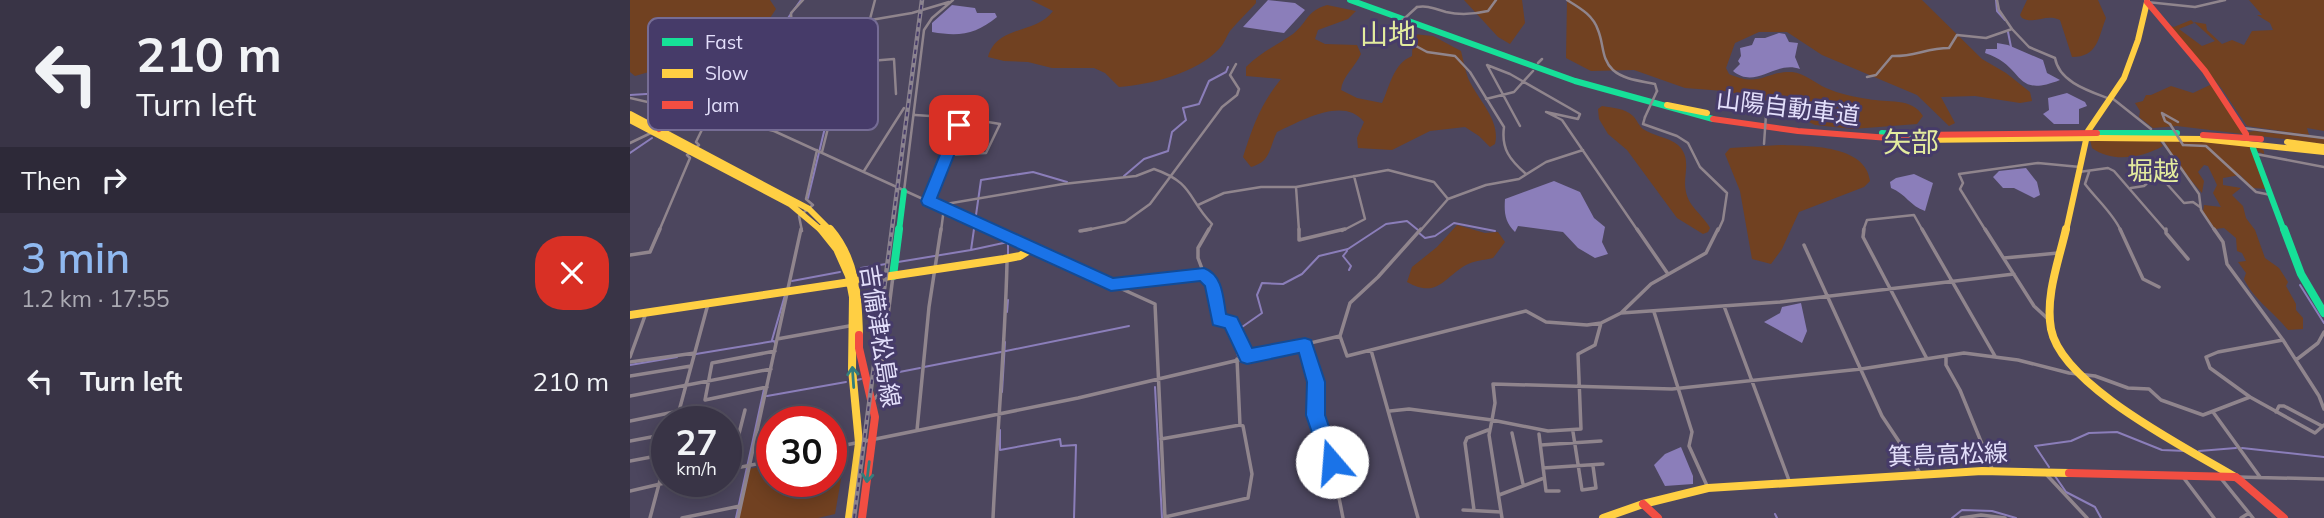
<!DOCTYPE html>
<html lang="en">
<head>
<meta charset="utf-8">
<style>
	:root { --surface:#393446; --page:#443f51; --text:#f1f3f6; --muted:#abaab3; --line:#534f5f; --accent:#90b9f0 }
	body { margin:0; font-family:Mulish,"Noto Sans JP",sans-serif; background:var(--page); color:var(--text); height:100vh; display:flex; flex-direction:column; font-size:26px; white-space:nowrap }
	* { box-sizing:border-box; margin:0 }
	p { font-size:23px; color:var(--muted) }
	.icon { flex:none; width:38px; height:38px; fill:none; stroke:currentColor; stroke-width:2; stroke-linecap:round; stroke-linejoin:round }
	.map { position:relative; flex:1; overflow:hidden }
	.drawer { display:flex; flex-direction:column; background:var(--surface); width:630px }
	.drawer>* { flex:none }
	.banner { background:#393446; color:var(--text); overflow:hidden }
	.speed { position:absolute; left:21px; top:406px; display:flex; gap:14px; font-size:35px; font-weight:700; text-align:center }
	.speed>* { display:grid; place-content:center; width:91px; height:91px; border-radius:50%; background:var(--surface); box-shadow:0 4px 18px #0003,0 0 0 2px var(--line); line-height:1 }
	.speed small { font-size:18px; font-weight:400 }
	.speed .limit { border:10px solid #d22; background:#fff; color:#111 }
	.pin { position:absolute; display:grid; place-items:center; width:60px; height:60px; color:#fff; margin:-30px; border-radius:14px; box-shadow:0 4px 10px #0006 }
	.me { position:absolute; width:77px; margin:-38px; rotate:342deg; stroke-linejoin:round; filter:drop-shadow(0 0 5px #0008) }
	.turn { display:flex; align-items:center; gap:24px; height:147px; padding:0 21px; font-size:32px }
	.turn .icon { width:91px; height:91px; stroke-width:2.5 }
	.turn b { display:block; font-size:49px; line-height:60px }
	.then { display:flex; align-items:center; height:66px; padding:0 21px; background:#0003; gap:14px; font-size:26px }
	.round { display:grid; place-items:center; flex:none; width:74px; height:74px; border-radius:28px; background:var(--page) }
	.summary { display:flex; align-items:center; justify-content:space-between; height:119px; padding:0 21px }
	h1 { font-size:42px; font-weight:600; line-height:52px; color:var(--accent) }
	ul { padding:0; list-style:none }
	li { display:flex; align-items:center; gap:21px; height:98px; padding:0 21px }
	li div { flex:1 }
	li b { display:block; font-size:26px }
	li em { font-style:normal }
	main { display:flex; flex:1; min-height:0 }
	.map>svg:first-child { display:block }
</style>
</head>
<body>
<main>
<section class="drawer">
<div class="banner">
<div class="turn"><svg class="icon" aria-label="left" viewBox="0 0 24 24"><path d="M17 20v-9H6M10 6l-5 5 5 5"/></svg><div><b>210 m</b>Turn left</div></div>
<div class="then">Then<svg class="icon" aria-label="right" viewBox="0 0 24 24"><path d="M7 20v-9h11M14 6l5 5-5 5"/></svg></div>
</div>
<div class="summary"><div><h1>3 min</h1><p>1.2 km · 17:55</p></div><a class="round" style="background:#d93025;color:#fff"><svg class="icon" aria-label="close" viewBox="0 0 24 24"><path d="M6 6l12 12M18 6L6 18"/></svg></a></div>
<ul>
<li><svg class="icon" aria-label="left" viewBox="0 0 24 24"><path d="M17 20v-9H6M10 6l-5 5 5 5"/></svg><div><b>Turn left</b></div><em>210 m</em></li>
</ul>
</section>
<div class="map">
<svg width="1694" height="518" viewBox="0 0 1694 518">
	<rect width="100%" height="100%" fill="#4c465e"/>
	<path fill="#714121" d="M0,0H140L146,9L136,24L50,63L5,76L0,72Z
		M401,0H626V3C618,12 608,21 600,31C596,37 594,44 589,49C567,73 519,85 489,87L475,73L464,68H422L398,62L374,61L358,57C367,24 406,35 423,11Z
		M834,0H892L895,23L880,44L868,37Z
		M937,0H1292L1352,59L1376,73L1400,92L1402,101L1390,103L1345,96L1311,97L1325,123L1319,126L1287,95L1192,55L1157,32H1129L1105,43L1096,68L1099,74C1131,88 1135,71 1162,72C1174,73 1185,83 1196,88C1209,94 1225,97 1238,99C1257,103 1282,97 1293,116L1287,124L1223,129L1185,125L1130,98L1094,91L1055,88L1004,70L961,71L936,58Z
		M1397,0H1468L1476,18C1468,38 1468,57 1442,57L1430,20C1416,13 1404,25 1392,18L1390,15Z
		M1619,0H1694V131L1677,128L1679,135L1617,126L1592,89L1538,25L1544,27L1561,20L1564,23L1549,29L1572,46L1585,41L1564,22L1576,24L1577,30L1592,44L1602,40L1614,45L1622,31L1643,30L1640,23L1627,15H1632Z
		M697,5L726,11L718,19L688,30L685,39L695,44L727,45L731,54C725,67 712,77 711,90L727,98L752,103C760,86 763,64 782,56L783,34L803,36L831,51C833,59 835,70 838,78C847,99 871,120 865,144L860,147L849,136L835,127L800,131L762,150L728,148L727,138L734,122C714,96 671,121 647,132C639,148 641,162 621,167L613,157C622,128 631,103 651,79L616,76V67C630,53 647,45 663,34C678,22 676,11 697,5Z
		M1582,84L1613,133L1624,131L1694,139V144L1547,126L1523,128L1509,117L1510,111L1505,103L1513,101L1516,95H1521L1541,86L1563,93Z
		M972,106C983,108 994,108 1003,116C1007,120 1009,126 1013,129C1023,136 1038,137 1048,145C1063,159 1052,176 1056,192C1059,207 1073,215 1080,228L1078,232L1073,234L1047,218L997,150L978,134L969,119L968,109Z
		M1460,140L1569,141L1629,147L1634,151V154L1620,148L1637,189L1623,188L1610,175L1593,178V185L1611,188L1602,195L1613,206L1616,218L1625,230L1635,258L1649,268L1658,282L1656,286L1666,304V310L1673,318V329L1658,330C1644,312 1624,300 1614,279L1616,273L1608,262L1616,261L1612,253L1607,251L1606,238L1594,228L1585,229L1573,212L1574,205L1591,207L1583,193L1587,185L1578,166L1574,165L1568,172L1574,181L1572,193L1552,170L1534,141L1530,142L1533,146C1512,158 1482,163 1462,148Z
		M1151,145C1179,146 1236,145 1240,181L1234,187L1169,212L1152,249L1141,264L1122,259L1110,191L1095,154L1100,148Z
		M827,225L855,233L868,232L875,242L863,258C854,260 843,261 836,265C813,278 808,299 777,282L782,267L807,247Z
		M216,450L205,514L188,518H109L118,469L142,465V481H201V453Z"/>
	<path fill="#8b7eba" d="M638,0L665,3L675,10L654,33L613,27Z
		M322,5L345,8L347,13H365L367,17C346,34 330,37 302,32V23Z
		M1149,33L1155,34L1159,42L1168,43L1165,57L1170,69C1145,60 1126,90 1103,71L1110,64L1108,61L1111,56L1110,48L1122,45L1125,38H1135Z
		M1367,43L1378,45L1413,60L1417,73L1430,80C1382,99 1396,66 1355,53L1356,49H1367Z
		M1437,93L1455,102L1457,106L1449,109V124H1424L1413,114L1419,110L1418,98Z
		M1396,168L1407,182L1410,195L1404,198L1384,188H1373L1363,177L1369,171Z
		M1284,174L1303,183L1295,211C1280,206 1276,194 1261,188L1260,182L1266,178Z
		M924,181L950,192L964,218L975,227L972,242L978,254L965,258L948,248L933,232L888,226L885,232C875,222 874,213 875,199Z
		M1171,303L1177,331L1172,343L1134,322L1150,313L1152,307Z
		M1051,447L1063,476V484L1035,486L1024,465L1035,454Z"/>
	<g fill="none" stroke-linecap="round" stroke-linejoin="round">
		<path stroke="#8b7eba" stroke-width="2" d="M1366,0L1367,11L1375,20
			M1378,32L1381,47
			M161,33L158,18L171,0
			M0,95L49,92L33,122
			M0,153L22,138
			M494,176L514,159L538,151L542,132L556,120L553,108L569,104L579,81L596,72L598,67
			M178,198L220,24
			M789,233L795,238L805,236L824,223L865,231
			M341,250L378,242V254
			M717,251L713,256L721,266L719,270
			M268,262L341,250L351,180L403,172L437,182
			M231,268L256,264
			M162,281L210,272
			M1670,285L1694,323
			M377,312L378,300
			M142,340L155,295
			M376,351L499,326
			M66,354L144,341L145,343
			M608,356L602,334L632,313L627,295L632,283L653,284L672,274L689,256L718,249L756,224L777,221L788,230
			M0,365L47,357
			M294,367L371,352
			M254,375L290,368
			M227,380L231,379
			M525,387L532,518
			M372,392L375,342
			M137,396L216,382
			M370,430V450L430,439L431,446L446,445L444,518
			M1612,448L1694,457
			M1569,451L1606,448
			M1419,467L1405,446L1441,441L1459,433L1487,432L1532,450L1556,451
			M1425,476L1436,492L1465,507L1471,518
			M1145,514L1147,518
			M106,518L134,389
			M1322,518L1332,510L1362,511L1386,518"/>
		<path stroke="#90858d" stroke-width="2.5" d="M937,0C950,8 963,15 968,30C974,44 971,59 983,70C994,80 1012,81 1025,84L1027,91
			M1517,2L1565,7L1595,0
			M787,7C798,5 805,9 816,12C829,15 845,14 858,11L866,0
			M240,19L245,0
			M765,27L764,34L797,52L825,56L840,72L874,127C871,149 880,160 896,174
			M1382,29L1399,47L1425,58C1429,82 1459,91 1480,99
			M164,33L282,13L319,2
			M908,63L912,59
			M1237,77L1246,75L1262,56C1283,57 1297,48 1319,48L1327,35L1356,38L1382,29L1369,10L1367,0
			M0,98L144,131L363,231
			M1482,98L1521,129
			M856,99L884,92L903,71
			M285,115L331,118L299,200
			M1015,117L1013,124L1047,136L1058,143L1070,167L1097,193L1093,220L1088,231
			M1540,124L1535,121L1532,113L1548,122
			M890,126L857,65L880,74L950,114L948,119L916,112L932,120L1008,231
			M1613,128L1694,138
			M40,130L99,121
			M144,131L163,45L161,13L173,0
			M1532,141L1569,194L1571,210L1585,231
			M0,143L23,132
			M1553,145L1576,146L1626,192L1641,195
			M192,152L214,64
			M1626,154L1694,167
			M317,155L356,153L370,124L358,122L329,125
			M234,171L274,108
			M1449,172L1478,168L1484,171L1536,231
			M1459,172L1455,184C1467,200 1483,213 1491,231
			M1528,174L1554,203L1563,202L1570,207
			M666,187L669,231
			M1501,188L1514,186L1528,174L1525,169L1534,168
			M274,191L294,30L302,18L323,0
			M310,205L433,184L506,176L524,169C564,183 557,198 582,224L578,231
			M568,205L594,193L631,187H666L758,170L804,182L818,199
			M29,231L60,158L57,155L69,145L66,142L98,76L197,72L216,63L264,59L266,94
			M172,231L169,216L183,205L176,199L187,150
			M311,231L314,208
			M452,231L495,222L520,204L592,107L607,95L609,89L600,75L606,64
			M712,231L735,219L724,176
			M790,231L818,199L856,185L889,179L916,162L953,150
			M1233,231L1237,220L1284,215L1293,231
			M1356,231L1330,189L1333,183L1329,174L1408,163L1450,167"/>
		<path stroke="#90858d" stroke-width="3.5" d="M360,229L525,304L535,518
			M579,229L568,248V258L574,274L583,284L589,320L601,322L617,356
			M669,229V240L715,229
			M791,229L748,277L720,303L710,336L717,356L896,311L916,322L957,325L971,323L991,313L1021,284L1076,253L1088,229
			M1007,229L1038,274
			M1234,229L1233,237L1296,357
			M1292,229L1365,356
			M1355,229L1404,306L1418,319
			M1490,229L1513,279L1529,287
			M1536,229V233L1558,259
			M1584,229L1593,242L1597,264L1653,340L1689,396L1694,409
			M450,231L461,229
			M1174,245L1252,416L1290,473
			M0,255L20,252L30,229
			M1374,258L1428,253
			M482,284L574,274
			M1094,306L1160,483
			M1024,312L1062,432L1059,446L1078,488
			M991,313L1150,302L1384,274
			M147,339L219,326
			M675,345L685,377L686,415L702,462L713,518
			M741,350L788,518
			M1316,356V365L1330,390L1363,471
			M0,357L16,313
			M1666,360L1688,343L1694,332
			M0,362L65,353
			M0,376L61,366
			M137,387L75,400L82,363L145,351
			M0,396L141,369
			M1620,397L1685,433L1694,425
			M243,400L248,395L263,276
			M760,411L779,409L862,420L865,403L863,384L1042,389L1231,369L1334,353L1388,360L1439,373L1465,376L1498,388L1519,389L1531,400L1573,415L1620,397L1580,368L1576,357L1588,352L1653,340
			M1583,412L1630,477
			M1646,412L1649,406H1654L1692,426
			M0,421L49,411
			M46,422L78,304
			M287,430L299,307L311,229
			M943,432L952,490L966,488L963,466
			M882,433L893,484
			M909,434L916,491H929
			M531,439L610,425
			M0,441L37,434
			M911,445L971,441
			M201,448L448,398L710,336
			M0,461L37,454
			M913,468L973,464
			M100,469L115,410
			M96,470L142,461
			M1415,473L1457,518
			M1589,476L1623,518
			M1553,477L1584,518
			M1608,477L1694,479
			M0,491L43,481
			M869,495L914,478
			M833,510L871,512
			M844,510L835,443L837,438L858,430
			M535,517L618,498L622,474L613,426L610,425L607,359
			M20,518L37,454
			M52,518L110,506
			M108,518L171,229
			M363,518C367,433 375,348 377,263L374,259
			M872,518L859,435L862,420L918,431L951,429L948,354L965,345L971,323
			M1331,518L1351,515L1375,518
			M1611,518L1619,513"/>
		<path stroke="#16e098" stroke-width="6" d="M720,0L945,81L1083,119
			M1252,133L1284,135
			M1467,133H1547
			M1623,148L1654,231
			M269,231L274,191"/>
		<path stroke="#16e098" stroke-width="8" d="M1654,229L1671,274L1694,313
			M263,276L269,229"/>
		<path stroke="#ffcf43" stroke-width="6" d="M1037,105L1077,113
			M0,114L179,209L201,231
			M0,120L160,204L192,231
			M1467,138L1572,139L1694,152
			M1657,142L1694,147
			M1436,231L1458,131L1494,78L1508,40L1517,2"/>
		<path stroke="#ffcf43" stroke-width="8" d="M191,229L207,249L219,276L223,297L222,369L229,443L219,518
			M200,229C226,259 228,296 229,335
			M1436,229C1429,260 1415,296 1421,329C1432,386 1557,448 1605,477
			M0,315L374,259L390,256L401,249
			M973,518L1013,504L1078,488L1352,471L1439,473"/>
		<path stroke="#f24e42" stroke-width="6" d="M1517,2L1575,71L1616,134
			M1083,119L1168,131L1285,140
			M29,129L39,122L44,107
			M1573,135L1631,139"/>
		<path stroke="#f24e42" stroke-width="8" d="M229,335V348L245,417L232,518
			M1439,473L1606,477L1654,518
			M1013,504L1028,518"/>
		<g stroke="#8b838f" stroke-width="4.5">
			<path id="rail" d="M224,518L292,0"/>
		</g>
		<use href="#rail" stroke="#463b69" stroke-width="2" stroke-dasharray="4.5" stroke-linecap="butt"/>
		<path stroke="#90858d" stroke-width="2.5" d="M765,27L787,7
			M1015,117L1027,91
			M1540,124L1553,145
			M1134,144L1136,115"/>
		<path stroke="#ffcf43" stroke-width="6" d="M1285,140L1467,138"/>
		<path stroke="#f24e42" stroke-width="6" d="M1284,135L1467,133"/>
	</g>
	<defs><path id="oneway-shaft" d="M-6 0H5M1.5-3L5.5 0L1.5 3" fill="none" stroke-width="1.6" stroke-linecap="round" stroke-linejoin="round" transform="scale(1.75)"/></defs>
	<g stroke="#337d7c">
		<use href="#oneway-shaft" transform="translate(223 377) rotate(-94)"/>
		<use href="#oneway-shaft" transform="translate(238 472) rotate(97)"/>
	</g>
	<path fill="#1a73e8" stroke="#114b97" stroke-width="2" d="M329,120L336,125L307,198L483,278L574,268C593,275 593,297 596,314L607,317L622,348L675,338L681,340L695,382V415L711,462L708,468L702,471L695,468L692,462L676,415L677,382L669,353L617,364L611,362L595,328L583,325L575,286L570,281L481,291L293,205L291,201L322,125Z"/>
	<g text-anchor="middle" stroke-width="6" stroke-linejoin="round" paint-order="stroke">
		<g font-size="24" fill="#e3dffb" stroke="#463b69">
			<text transform="translate(1158 108) rotate(7)" y="8">山陽自動車道</text>
			<text transform="translate(250 336) rotate(81)" y="8">吉備津松島線</text>
			<text transform="translate(1318 455) rotate(-2)" y="8">箕島高松線</text>
		</g>
		<g font-size="26" fill="#e3ec9e" stroke="#463b69">
			<text x="1523" y="180">堀越</text>
		</g>
		<g font-size="28" fill="#e3ec9e" stroke="#463b69">
			<text x="758" y="44">山地</text>
			<text x="1281" y="152">矢部</text>
		</g>
	</g>
	<rect x="18" y="18" width="230" height="112" rx="10" fill="#463b69" stroke="#756c95" stroke-width="2"/>
	<rect x="32" y="38" width="31" height="8" fill="#16e098"/>
	<rect x="32" y="69" width="31" height="9" fill="#ffcf43"/>
	<rect x="32" y="101" width="31" height="8" fill="#f24e42"/>
	<g font-size="19" fill="#e3dffb">
		<text x="75" y="49">Fast</text>
		<text x="75" y="80">Slow</text>
		<text x="75" y="112">Jam</text>
	</g>
</svg>
<div class="speed"><div>27<small>km/h</small></div><div class="limit">30</div></div>
<div class="pin" style="left:329px;top:125px;background:#d93025"><svg class="icon" aria-label="arrive" viewBox="0 0 24 24"><path d="M6 21V4h12l-3 4 3 4H6"/></svg></div>
<svg class="me" style="left:702px;top:462px" viewBox="-20 -20 40 40"><circle r="19" fill="#fff"/><path d="M0-13L10 11 0 6-10 11z" fill="#1a73e8"/></svg>
</div>
</main>
</body>
</html>
